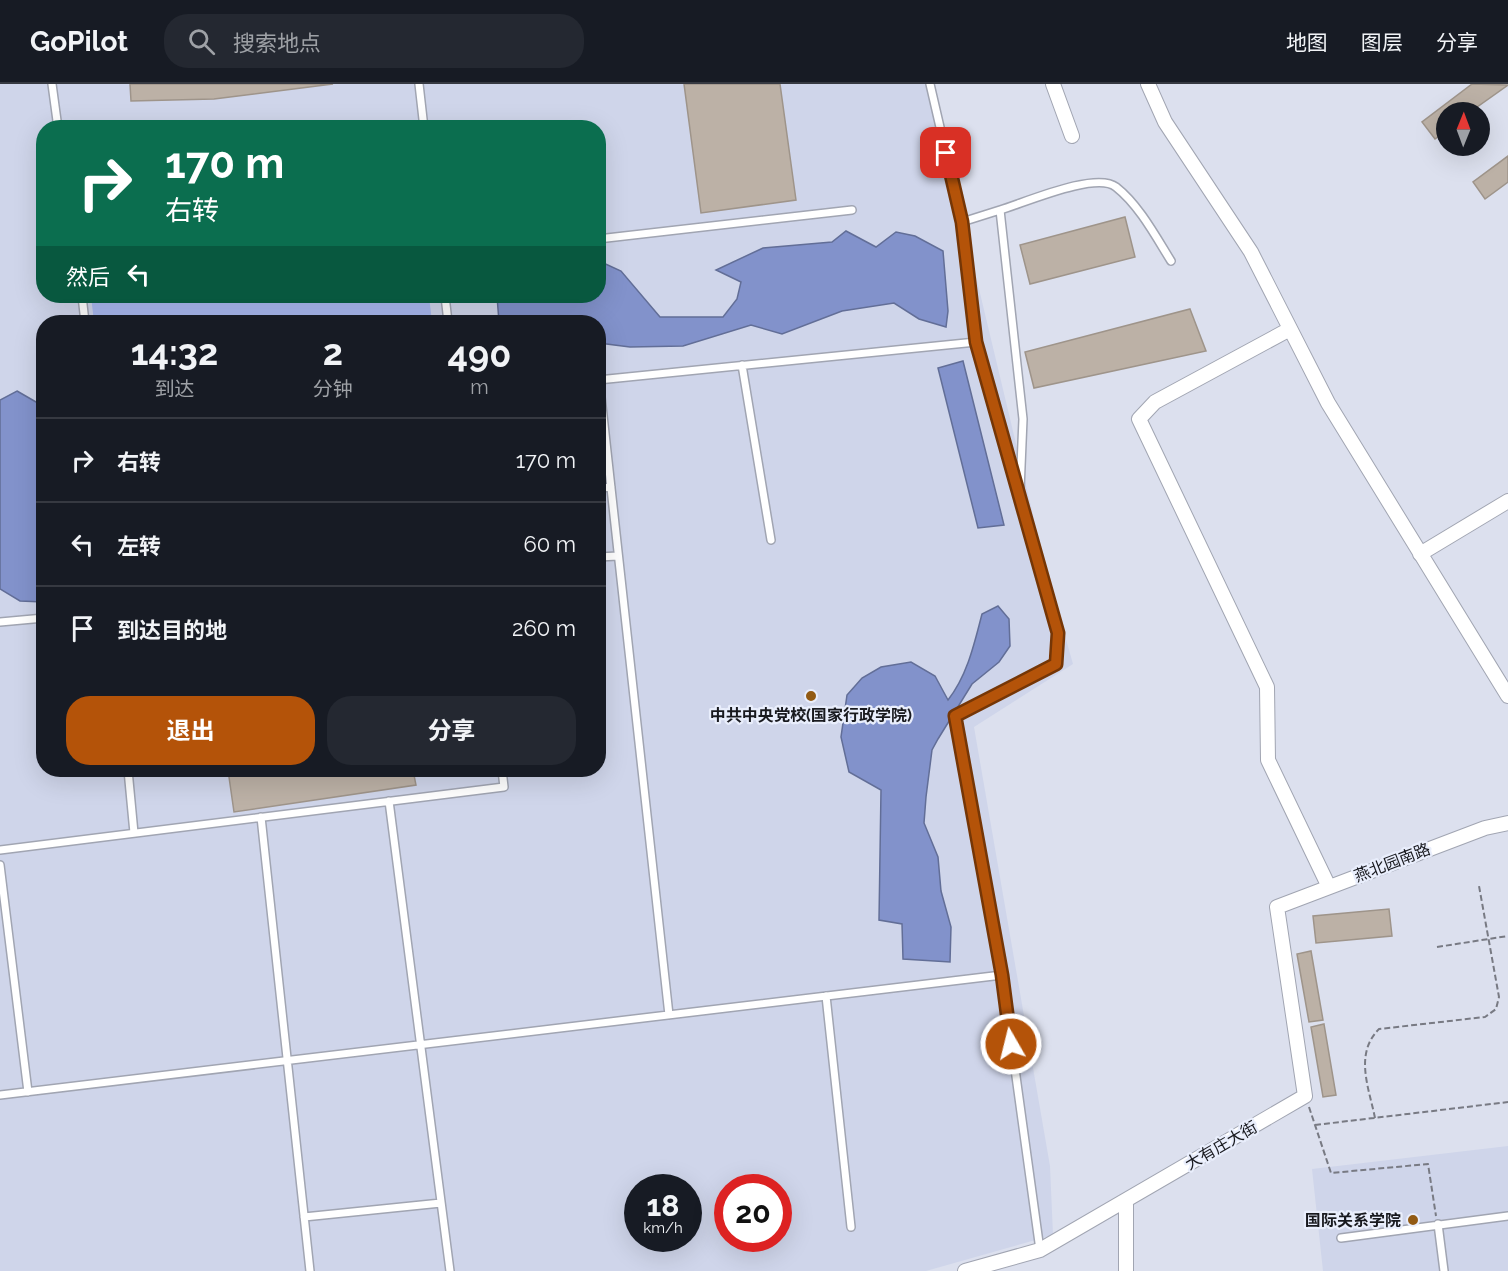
<!DOCTYPE html>
<html lang="zh">
<head>
<meta charset="utf-8">
<style>
	:root { --surface:#171b24; --page:#242831; --text:#f1f3f6; --muted:#9ea1a6; --line:#363941; --accent:#b45309 }
	body { margin:0; font-family:Raleway,"Noto Sans SC",sans-serif; background:var(--page); color:var(--text); height:100vh; display:flex; flex-direction:column; font-size:22px; white-space:nowrap }
	* { box-sizing:border-box; margin:0 }
	p { font-size:20px; color:var(--muted) }
	.icon { flex:none; width:33px; height:33px; fill:none; stroke:currentColor; stroke-width:2; stroke-linecap:round; stroke-linejoin:round }
	.map { position:relative; flex:1; overflow:hidden }
	.sheet { position:absolute; left:36px; top:231px; width:570px; height:462px; display:flex; flex-direction:column; background:var(--surface); border-radius:24px; box-shadow:0 6px 24px #0002 }
	.sheet>* { flex:none }
	.top-card { position:absolute; left:36px; top:36px; width:570px; height:183px; border-radius:24px; box-shadow:0 6px 24px #0002; background:#0b6e4f; color:#fff; overflow:hidden }
	.needle { width:39px; rotate:1deg }
	.fabs { position:absolute; left:1436px; top:18px; display:grid; gap:12px }
	.fabs a { display:grid; place-items:center; width:54px; height:54px; border-radius:50%; background:var(--surface); box-shadow:0 6px 24px #0002; font-size:30px }
	.speed { position:absolute; left:624px; top:1090px; display:flex; gap:12px; font-size:30px; font-weight:700; text-align:center }
	.speed>* { display:grid; place-content:center; width:78px; height:78px; border-radius:50%; background:var(--surface); box-shadow:0 6px 24px #0002; line-height:1 }
	.speed small { font-size:15px; font-weight:400 }
	.speed .limit { border:9px solid #d22; background:#fff; color:#111 }
	.pin { position:absolute; display:grid; place-items:center; width:51px; height:51px; color:#fff; margin:-26px; border-radius:12px; box-shadow:0 3px 9px #0006 }
	.me { position:absolute; width:66px; margin:-33px; rotate:352deg; stroke-linejoin:round; filter:drop-shadow(0 0 4px #0008) }
	.turn { display:flex; align-items:center; gap:21px; height:126px; padding:0 30px; font-size:27px }
	.turn .icon { width:78px; height:78px; stroke-width:2.5 }
	.turn b { display:block; font-size:42px; line-height:51px }
	.then { display:flex; align-items:center; height:57px; padding:0 30px; background:#0003; gap:12px; font-size:22px }
	.eta { display:flex; justify-content:space-evenly; align-items:center; height:102px; text-align:center }
	.eta b { font-size:36px; font-weight:700; line-height:42px }
	.cta { display:flex; gap:12px; margin-top:auto; padding:12px 30px }
	.cta a { flex:1; height:69px; border-radius:24px; background:var(--accent); color:#fff; font-size:24px; font-weight:700; line-height:69px; text-align:center }
	.cta a+a { background:var(--page); color:var(--text) }
	ul { padding:0; list-style:none }
	li { display:flex; align-items:center; gap:18px; height:84px; padding:0 30px; border-top:2px solid var(--line) }
	li div { flex:1 }
	li b { display:block; font-size:22px }
	li em { font-style:normal }
	header { display:flex; align-items:center; gap:36px; box-sizing:border-box; height:84px; padding:0 30px; background:var(--surface); border-bottom:2px solid var(--line) }
	header strong { font-size:28px }
	nav { display:flex; gap:33px; margin-inline-start:auto; font-size:21px }
	.search { width:420px; height:54px; background:var(--page); display:flex; align-items:center; gap:15px; box-sizing:border-box; padding:0 21px; border-radius:24px; color:var(--muted); font-size:22px }
	.map>svg:first-child { display:block }
</style>
</head>
<body>
<header>
<strong>GoPilot</strong>
<div class="search"><svg class="icon" aria-label="search" viewBox="0 0 24 24"><circle cx="10" cy="10" r="6"/><path d="M15 15l6 6"/></svg>搜索地点</div>
<nav><a>地图</a><a>图层</a><a>分享</a></nav>
</header>
<div class="map">
<svg width="1508" height="1187" viewBox="0 0 1508 1187">
	<rect width="100%" height="100%" fill="#dce0ee"/>
	<path fill="#cfd5ea" fill-rule="evenodd" d="M0,0H930L1046,485L1073,580L974,643L1050,1082L1053,1151L926,1187H0ZM44,44H598V212H44ZM44,238H598V686H44ZM638,1104H688V1155H638ZM728,1104H778V1155H728Z
		M1508,1062V1187H1323L1312,1085Z"/>
	<path fill="#a9b9f0" d="M91,212H429L432,238H94Z"/>
	<path fill="#8292cb" stroke="#626e97" stroke-width="1.5" d="M846,147L876,163L896,148L915,152L943,167L948,227L946,243L919,235L894,219L842,227L782,250L751,241L683,262L630,263L599,259L598,238H499L497,212H598L599,177L621,187L660,233H723L737,215L741,198L716,186L763,164L832,158Z
		M963,277L1004,441L978,444L938,284Z
		M17,307L43,322V518L20,517L0,505V316Z
		M998,522L1009,535L1010,562L999,578L972,600L938,655L932,666L926,713L924,739L938,773L941,807L951,843L950,878L903,875L902,840L879,836L881,706L849,688L841,653L847,611L862,594L881,583L911,578L935,592L948,616C967,592 974,561 982,530Z"/>
	<path fill="#bcb1a6" stroke="#9e948a" stroke-width="1.5" d="M130,0H333L214,15L131,17Z
		M684,0H780L796,116L701,129Z
		M1472,0L1508,1L1470,28H1446V47L1435,55L1422,38Z
		M1508,72V98L1485,115L1473,98Z
		M1125,133L1135,173L1030,200L1020,161Z
		M1190,225L1206,267L1034,304L1025,268Z
		M228,686H413L416,701L234,728Z
		M1389,825L1392,852L1316,859L1313,832Z
		M1311,867L1323,936L1309,938L1297,870Z
		M1324,940L1336,1011L1323,1013L1311,943Z"/>
	<g fill="none" stroke-linecap="round" stroke-linejoin="round">
		<g stroke="#a1a5b2" stroke-width="10">
			<path id="lane" d="M52,0L58,44
				M419,0L424,44
				M930,0L962,138L976,258L1058,549L1056,580L955,632L1002,891L1040,1166
				M1000,126C1024,119 1096,87 1116,103C1139,121 1156,153 1171,177
				M962,138L1000,126L1023,335L1020,406
				M598,155L852,126
				M82,212L85,238
				M445,212L448,238
				M742,281L771,456
				M599,295L669,931
				M598,296L976,258
				M598,404L611,403
				M598,473L618,472
				M0,538L44,534
				M128,686L134,749
				M389,717L450,1187
				M261,733L310,1187
				M0,766L504,703L502,686
				M0,781L28,1008
				M826,912L851,1143
				M0,1011L1002,891
				M304,1133L441,1119
				M1438,1140L1444,1187
				M1341,1154L1508,1132"/>
		</g>
		<g stroke="#a1a5b2" stroke-width="16">
			<path id="street" d="M1053,0L1072,52
				M1148,0L1165,38L1251,168L1328,319L1508,612
				M1290,245L1155,318L1139,335L1267,603L1268,676L1329,803
				M1420,470L1508,417
				M965,1187L1040,1166L1305,1012L1277,823L1485,744L1508,739
				M1126,1187V1116"/>
		</g>
		<path stroke="#787a83" stroke-width="2" stroke-dasharray="6 3" stroke-linecap="butt" d="M1437,863L1508,852
			M1309,1023L1331,1089L1428,1080L1436,1132
			M1375,1034C1369,1004 1354,970 1379,945L1485,933L1496,925L1499,913L1479,802
			M1315,1041L1508,1018"/>
		<use href="#lane" stroke="#fff" stroke-width="7"/>
		<use href="#street" stroke="#fff" stroke-width="14"/>
	</g>
	<g fill="none" stroke-linecap="round" stroke-linejoin="round">
		<g stroke="#753606" stroke-width="15">
			<path id="route" d="M946,69L962,138L976,258L1058,549L1056,580L955,632L1002,891L1011,960"/>
		</g>
		<use href="#route" stroke="#b45309" stroke-width="10"/>
	</g>
	<g fill="#925a13" stroke="#e9eefc" stroke-width="2">
		<circle cx="811" cy="612" r="6"/>
		<circle cx="1413" cy="1136" r="6"/>
	</g>
	<g text-anchor="middle" stroke-width="4.5" stroke-linejoin="round" paint-order="stroke">
		<g font-size="16" font-weight="bold" fill="#18191e" stroke="#e9eefc">
			<text x="811" y="637">中共中央党校(国家行政学院)</text>
			<text x="1401" y="1142" text-anchor="end">国际关系学院</text>
		</g>
		<g font-size="16" fill="#18191e" stroke="#e9eefc">
			<text transform="translate(1392 778) rotate(-21)" y="6">燕北园南路</text>
			<text transform="translate(1221 1061) rotate(-30)" y="6">大有庄大街</text>
		</g>
	</g>
</svg>
<div class="fabs">
<a><svg class="needle" viewBox="-14 -14 28 28"><path d="M0-13l5 13h-10z" fill="#e53935"/><path d="M0 13l5-13h-10z" fill="#9ea1a6"/></svg></a>
</div>
<div class="speed"><div>18<small>km/h</small></div><div class="limit">20</div></div>
<div class="pin" style="left:946px;top:69px;background:#d93025"><svg class="icon" aria-label="arrive" viewBox="0 0 24 24"><path d="M6 21V4h12l-3 4 3 4H6"/></svg></div>
<svg class="me" style="left:1011px;top:960px" viewBox="-20 -20 40 40"><circle r="17" fill="#b45309" stroke="#fff" stroke-width="3"/><path d="M0-11L8 9 0 5-8 9z" fill="#fff"/></svg>
<div class="top-card">
<div class="turn"><svg class="icon" aria-label="right" viewBox="0 0 24 24"><path d="M7 20v-9h11M14 6l5 5-5 5"/></svg><div><b>170 m</b>右转</div></div>
<div class="then">然后<svg class="icon" aria-label="left" viewBox="0 0 24 24"><path d="M17 20v-9H6M10 6l-5 5 5 5"/></svg></div>
</div>
<section class="sheet">
<div class="eta">
<div><b>14:32</b><p>到达</p></div>
<div><b>2</b><p>分钟</p></div>
<div><b>490</b><p>m</p></div>
</div>
<ul>
<li><svg class="icon" aria-label="right" viewBox="0 0 24 24"><path d="M7 20v-9h11M14 6l5 5-5 5"/></svg><div><b>右转</b></div><em>170 m</em></li>
<li><svg class="icon" aria-label="left" viewBox="0 0 24 24"><path d="M17 20v-9H6M10 6l-5 5 5 5"/></svg><div><b>左转</b></div><em>60 m</em></li>
<li><svg class="icon" aria-label="arrive" viewBox="0 0 24 24"><path d="M6 21V4h12l-3 4 3 4H6"/></svg><div><b>到达目的地</b></div><em>260 m</em></li>
</ul>
<div class="cta"><a>退出</a><a>分享</a></div>
</section>
</div>
</body>
</html>
